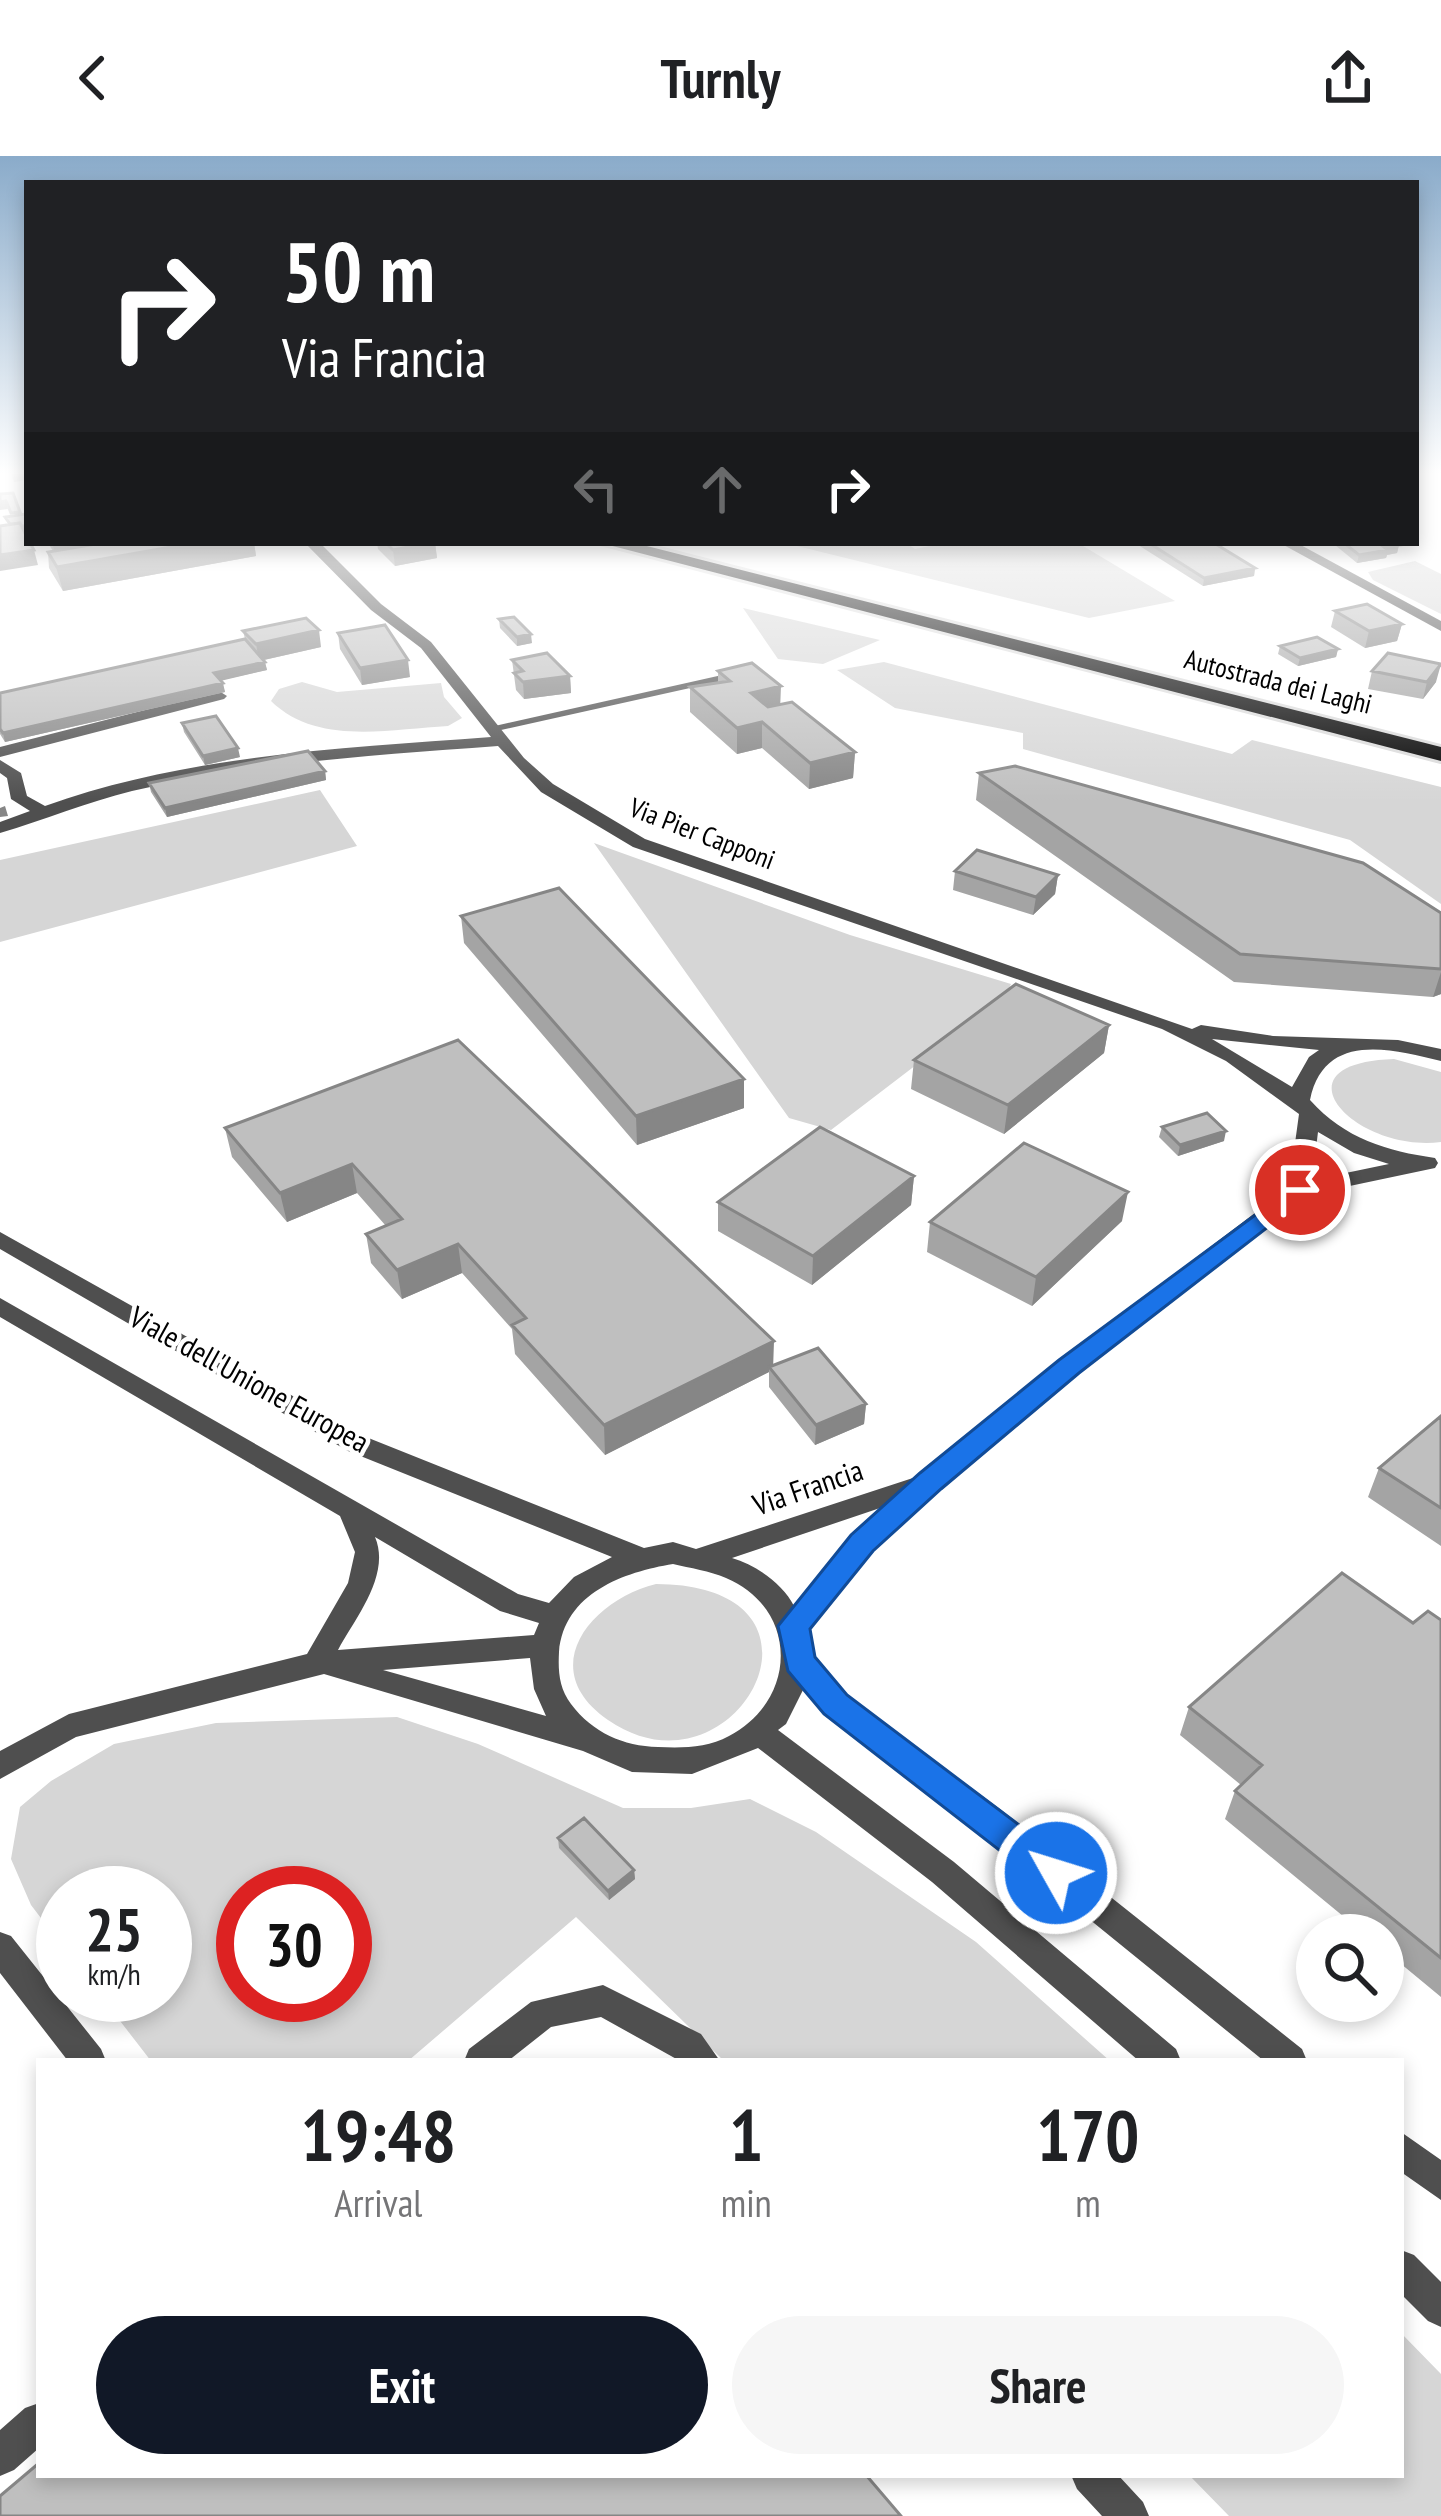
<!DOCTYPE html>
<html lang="en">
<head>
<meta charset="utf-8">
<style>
	:root { --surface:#fff; --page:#f6f6f6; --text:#202124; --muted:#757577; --accent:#111827 }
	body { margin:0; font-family:"PT Sans Narrow",sans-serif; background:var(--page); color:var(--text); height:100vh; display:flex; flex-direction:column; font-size:45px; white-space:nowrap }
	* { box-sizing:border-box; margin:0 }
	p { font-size:39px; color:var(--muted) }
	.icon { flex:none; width:66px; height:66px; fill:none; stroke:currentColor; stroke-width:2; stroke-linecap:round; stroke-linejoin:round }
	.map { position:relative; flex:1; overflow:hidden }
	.side { position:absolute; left:36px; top:1902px; width:1368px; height:420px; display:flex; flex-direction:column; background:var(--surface); border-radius:0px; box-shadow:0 6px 18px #0003 }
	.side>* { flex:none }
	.top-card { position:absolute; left:24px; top:24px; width:1395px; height:366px; border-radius:0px; box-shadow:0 6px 18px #0003; background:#202124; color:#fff; overflow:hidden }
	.controls { position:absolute; left:1296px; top:1758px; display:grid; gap:24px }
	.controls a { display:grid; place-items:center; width:108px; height:108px; border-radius:50%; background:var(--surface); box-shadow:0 6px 18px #0003; font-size:60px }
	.speed { position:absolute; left:36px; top:1710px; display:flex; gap:24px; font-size:60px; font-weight:700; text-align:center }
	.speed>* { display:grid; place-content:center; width:156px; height:156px; border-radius:50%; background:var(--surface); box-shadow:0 6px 18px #0003; line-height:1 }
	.speed small { font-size:30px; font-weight:400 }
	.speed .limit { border:18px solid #d22; background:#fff; color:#111 }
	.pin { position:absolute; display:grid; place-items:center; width:102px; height:102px; color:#fff; margin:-51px; border:6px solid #fff; border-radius:50%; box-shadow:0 3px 12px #0007 }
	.me { position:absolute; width:132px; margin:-66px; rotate:309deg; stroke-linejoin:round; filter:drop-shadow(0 0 9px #0008) }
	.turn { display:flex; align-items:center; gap:42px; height:252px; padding:0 60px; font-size:54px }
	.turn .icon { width:156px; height:156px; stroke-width:2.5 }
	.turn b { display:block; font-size:84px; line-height:102px }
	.lanes { display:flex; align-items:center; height:114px; padding:0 60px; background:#0003; justify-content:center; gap:60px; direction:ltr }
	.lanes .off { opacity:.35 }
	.eta { display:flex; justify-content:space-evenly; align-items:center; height:204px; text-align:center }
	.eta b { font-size:72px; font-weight:800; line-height:84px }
	.action { display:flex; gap:24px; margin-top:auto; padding:24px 60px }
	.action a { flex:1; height:138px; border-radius:72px; background:var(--accent); color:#fff; font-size:48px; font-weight:800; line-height:138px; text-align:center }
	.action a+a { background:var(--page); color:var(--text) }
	header { display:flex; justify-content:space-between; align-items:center; height:156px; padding:0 60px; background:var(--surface); font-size:54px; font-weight:800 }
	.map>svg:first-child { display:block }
</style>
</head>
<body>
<header><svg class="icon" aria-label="back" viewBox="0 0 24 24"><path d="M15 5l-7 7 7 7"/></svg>Turnly<svg class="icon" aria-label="share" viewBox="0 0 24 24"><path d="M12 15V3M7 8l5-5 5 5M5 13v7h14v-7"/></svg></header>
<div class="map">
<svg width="1441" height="2360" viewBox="0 0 1441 2360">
	<rect width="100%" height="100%" fill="#fff"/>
	<path fill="#d6d6d6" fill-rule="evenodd" d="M785,387H906L915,393L946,387H1078L1175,445L1089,462Z
		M1415,405L1441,418V458L1373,424L1368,416Z
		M743,452L880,484L823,508L778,503Z
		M884,506L1232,598L1252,584L1441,631V748L1350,684L1023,593V577L895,552L837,514Z
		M302,526L337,536L441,527L444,541L462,562L448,570C389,573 317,590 271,545L279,533Z
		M320,634L357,690L0,786V704Z
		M594,687L850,779L1011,828L1005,841L831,974L789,962Z
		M1394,903L1441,916V986C1355,997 1270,907 1394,903Z
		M656,1428C856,1429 735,1652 608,1564C534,1513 591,1444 656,1428Z
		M397,1561L478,1588L623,1652H691L750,1643L816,1676L976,1786L1110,1905H724L576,1761L408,1905H151L100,1839H165V1737H63V1791L31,1749L11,1703L20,1651L51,1625L114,1588L216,1567ZM243,1737H345V1839H243Z
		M1401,2177L1441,2218V2360H1229L1189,2319H1401Z"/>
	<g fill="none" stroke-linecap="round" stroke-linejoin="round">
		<g stroke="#dbdbdb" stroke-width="6">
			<path id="motorway" d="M601,387H635L1441,591V605Z"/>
		</g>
		<path fill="#4f4f4f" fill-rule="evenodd" d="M740,515L744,516V520L492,576L486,572Z"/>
		<path fill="#4f4f4f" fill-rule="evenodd" d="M305,387H320L381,448L431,486L524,602L553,628L645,683L1192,873L1201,869L1273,880L1398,884L1441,893V905C1389,892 1324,876 1310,944C1345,983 1387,995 1435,1002L1438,1007L1435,1012L1307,1039L1078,1217L939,1332L871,1394L806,1475L809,1498L845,1539L1000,1653L1302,1893L1307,1905H1264L978,1673L825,1557L804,1532L786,1568L778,1574L954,1706L1176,1893L1181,1905H1139L932,1726L758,1592L692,1618L632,1616L583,1595L324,1518L76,1581L0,1623V1595L69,1558L307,1498L348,1427L355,1396L340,1360L0,1161V1142L518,1438L549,1447L574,1421L612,1401L348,1295L0,1093V1076L366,1281L644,1392L673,1386L696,1393L919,1320L1060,1205L1289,1031L1299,958L1226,905L1162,873L633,691L541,636L498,590C375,599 252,607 132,635C87,646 44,664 0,677V666L30,655L11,643L7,622L0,617V604L21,617L27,640L45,650C187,599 342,592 491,581L421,492L371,454ZM1212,883L1319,894L1309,901L1292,931ZM1318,976L1354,997L1389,1008L1312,1024ZM886,1350L853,1380L794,1450C783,1428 756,1409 732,1402ZM375,1381L500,1455L539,1467L534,1479L338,1494C356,1461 391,1419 375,1381ZM673,1408C690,1412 710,1415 726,1422C799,1453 798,1544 729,1580C707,1592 683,1592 658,1591C623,1590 593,1577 571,1548C559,1532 558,1515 559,1496C564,1437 624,1416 673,1408ZM530,1502L534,1533L546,1560L383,1514Z
			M219,535L227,540L224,543L0,601V591Z
			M0,1776L11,1780L101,1893L106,1905H68L0,1817Z
			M603,1829L701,1878L720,1905H680L601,1861L551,1871L508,1905H464L469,1893L531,1846Z
			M1401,1976L1441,2004V2044L1401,2016Z
			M1401,2094L1414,2099L1441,2126V2171L1428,2165L1401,2138Z
			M39,2247V2292L14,2314L0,2320V2274L25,2252Z
			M1071,2319H1118L1143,2346L1149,2360H1102L1077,2333Z"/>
		<path fill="#4f4f4f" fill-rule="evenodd" d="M1280,387H1297L1441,465V475Z"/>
		<use href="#motorway" fill="#000" fill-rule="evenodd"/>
	</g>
	<path fill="#a4a4a4" d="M48,387H254L256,400L63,435L49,412L48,396L53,395Z
		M377,387H435L437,402L395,410L378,393Z
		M1135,387H1214L1255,412L1254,420L1203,430Z
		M1336,387H1396L1399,389L1397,397L1387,399L1386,402L1357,407L1335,389Z
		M1335,455L1402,468L1397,485L1365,492L1331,471Z
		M499,463L532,487L517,490L500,472Z
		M243,475L321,491L264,504L267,514L221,524L225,536L5,586L0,578V537L245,483Z
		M338,477L410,521L362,529L340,493Z
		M1280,490L1338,493L1336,501L1298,510L1278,498Z
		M512,504L570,520L571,537L524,543L516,534Z
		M718,515L780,549L855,596L853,622L809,633L762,592L737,598L690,556V531L718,527Z
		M1372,515L1436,526L1423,543L1368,533Z
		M182,567L240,601L205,609L184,576Z
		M325,615L326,624L167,661L151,636L149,627Z
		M979,617L1441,757V838L1433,841L1234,826L976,644Z
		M955,715L1058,719L1055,738L1033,759L953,734Z
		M461,760L744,952L637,989L464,787Z
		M1109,869L1104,897L1004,978L911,933L914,904Z
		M458,884L773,1209L866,1248L864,1268L815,1289L769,1231V1216L605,1299L515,1198L512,1173L462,1117L402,1143L371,1107L366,1078L386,1070L357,1037L287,1066L232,1001L225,972Z
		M1162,971L1224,985L1178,1000L1159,981Z
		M914,1020L911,1049L812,1129L718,1075V1046Z
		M1122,1065L1032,1150L927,1096L930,1066Z
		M1441,1260V1390L1368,1341L1379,1312Z
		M1441,1464V1841L1383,1793V1779H1366L1225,1663L1235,1635L1241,1629L1180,1579L1189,1551L1413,1467Z
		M558,1682L634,1714L635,1723L609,1744L559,1692Z"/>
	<path fill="#868686" d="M11,316H27V324L14,326Z
		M6,345L8,353L0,354V346Z
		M52,387H109L56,400Z
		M194,387H254L256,400L63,435L56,411Z
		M429,387H435L437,402L395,410L393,394Z
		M1399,389L1397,397L1387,399L1386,402L1357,407L1359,399Z
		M34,394L38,409L0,415V399Z
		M1255,412L1254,420L1203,430L1204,422Z
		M1402,468L1397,485L1365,492L1369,475Z
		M319,474L321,491L259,505L256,488Z
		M531,478L532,487L517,490V481Z
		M1338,493L1336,501L1298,510L1300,502Z
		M408,504L410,521L362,529L360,512Z
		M265,506L267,514L216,526L214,517Z
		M1441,508L1436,526L1423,543L1427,526Z
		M570,520L571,537L524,543L523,526Z
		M223,527L225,536L5,586L3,577Z
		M781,530L780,555L751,562V537Z
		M762,566V592L737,598V572Z
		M238,592L240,601L205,609L203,600Z
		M855,596L853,622L809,633L810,607Z
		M325,615L326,624L167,661L165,652Z
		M5,650L8,660L0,661V652Z
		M1058,719L1055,738L1033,759L1036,741Z
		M1441,816V838L1433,841Z
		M1109,869L1104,897L1004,978L1008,949Z
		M744,923V952L637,989L636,960Z
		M1226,975L1224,985L1178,1000L1180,989Z
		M352,1008L357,1037L287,1066L280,1037Z
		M914,1020L911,1049L812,1129L813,1100Z
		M1128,1036L1122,1065L1032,1150L1036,1121Z
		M458,1088L462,1117L402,1143L397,1114Z
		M774,1185L773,1214L769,1211V1216L605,1299L604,1269Z
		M866,1248L864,1268L815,1289L816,1269Z
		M634,1714L635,1723L609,1744L608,1735Z"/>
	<path fill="#bfbfbf" stroke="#868686" stroke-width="3" d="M13,337L20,356L11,357L6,345L0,346V338Z
		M25,358L27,361V370H22L20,367L10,368L5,361Z
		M20,367L27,381V387H30L34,394L0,399V370Z
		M102,387H194L57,411L48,396Z
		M386,387H429L393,394Z
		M1149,387H1214L1255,412L1204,422Z
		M1344,387H1396L1399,389L1384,391L1388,394L1359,399Z
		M1367,448L1402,468L1369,475L1335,455Z
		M514,461L531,478L517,481L499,463Z
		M306,462L319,474L256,488L243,475Z
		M385,469L408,504L360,512L338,477Z
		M1317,481L1338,493L1300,502L1280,490Z
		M245,483L265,506L214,517L223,527L3,577L0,573V537Z
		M547,497L570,520L523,526L514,517L523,515L512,504Z
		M1388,497L1441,508L1427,526L1372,515Z
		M752,507L781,530L751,537L768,551L792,546L855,596L810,607L762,566L737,572L690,531L730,525L718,515Z
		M216,560L238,592L203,600L182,567Z
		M308,595L325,615L165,652L149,627Z
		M1015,610L1363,707L1441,757V813L1240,798L979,617Z
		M977,694L1058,719L1036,741L955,715Z
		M559,732L744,923L636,960L461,760Z
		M1016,828L1109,869L1008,949L914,904Z
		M458,884L774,1185L604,1269L512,1169L526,1162L458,1088L397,1114L366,1078L402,1063L352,1008L280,1037L225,972Z
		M1207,957L1226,975L1180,989L1162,971Z
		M820,971L914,1020L813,1100L718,1046Z
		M1024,987L1128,1036L1036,1121L930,1066Z
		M818,1192L866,1248L816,1269L769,1211Z
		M1441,1260V1352L1379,1312Z
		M1342,1417L1413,1467L1428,1455L1441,1464V1802L1235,1635L1262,1609L1189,1551Z
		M584,1662L634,1714L608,1735L558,1682Z
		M39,2307V2319H866L901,2360H0V2340Z"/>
	<linearGradient id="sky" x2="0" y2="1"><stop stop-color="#8aabca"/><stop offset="0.49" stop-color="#fff"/><stop offset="1" stop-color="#fff" stop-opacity="0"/></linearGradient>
	<rect width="1441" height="647" fill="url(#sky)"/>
	<path fill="#1a73e8" stroke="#114b97" stroke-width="3" d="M1300,1026L1312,1034L1308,1040L1079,1217L941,1333L873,1395L810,1473L815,1501L847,1539L1068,1706L1073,1717L1068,1728L1056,1733L1043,1728L824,1558L788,1515L778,1470L851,1379L920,1317L1059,1204Z"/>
	<g text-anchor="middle" stroke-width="9" stroke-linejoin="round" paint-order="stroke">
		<g font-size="27" fill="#000" stroke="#fff">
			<text transform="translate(1278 526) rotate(14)" y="9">Autostrada dei Laghi</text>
			<text transform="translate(702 678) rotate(21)" y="9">Via Pier Capponi</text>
		</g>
		<g font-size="30" fill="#000" stroke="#fff">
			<text transform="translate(249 1224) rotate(29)" y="10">Viale dell'Unione Europea</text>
			<text transform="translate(808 1332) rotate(-19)" y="10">Via Francia</text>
		</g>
	</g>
</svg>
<div class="controls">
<a><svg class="icon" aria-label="search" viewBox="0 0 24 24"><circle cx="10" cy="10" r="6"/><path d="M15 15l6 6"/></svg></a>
</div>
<div class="speed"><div>25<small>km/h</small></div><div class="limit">30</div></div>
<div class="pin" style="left:1300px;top:1034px;background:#d93025"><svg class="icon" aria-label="arrive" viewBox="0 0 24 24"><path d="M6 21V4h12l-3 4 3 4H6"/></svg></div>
<svg class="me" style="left:1056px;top:1717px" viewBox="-20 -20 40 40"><circle r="17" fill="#1a73e8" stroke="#fff" stroke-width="3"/><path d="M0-11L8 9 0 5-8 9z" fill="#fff"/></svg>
<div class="top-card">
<div class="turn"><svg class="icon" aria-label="right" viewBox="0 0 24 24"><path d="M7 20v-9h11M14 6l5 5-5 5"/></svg><div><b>50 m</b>Via Francia</div></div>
<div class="lanes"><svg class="icon off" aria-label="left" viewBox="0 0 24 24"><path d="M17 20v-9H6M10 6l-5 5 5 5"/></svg><svg class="icon off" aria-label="ahead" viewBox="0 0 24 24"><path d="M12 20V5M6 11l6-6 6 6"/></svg><svg class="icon" aria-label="right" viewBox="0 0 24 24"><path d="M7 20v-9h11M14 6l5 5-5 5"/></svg></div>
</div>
<section class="side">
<div class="eta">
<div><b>19:48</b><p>Arrival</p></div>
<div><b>1</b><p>min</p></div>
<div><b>170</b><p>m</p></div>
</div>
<div class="action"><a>Exit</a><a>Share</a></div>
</section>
</div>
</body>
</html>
